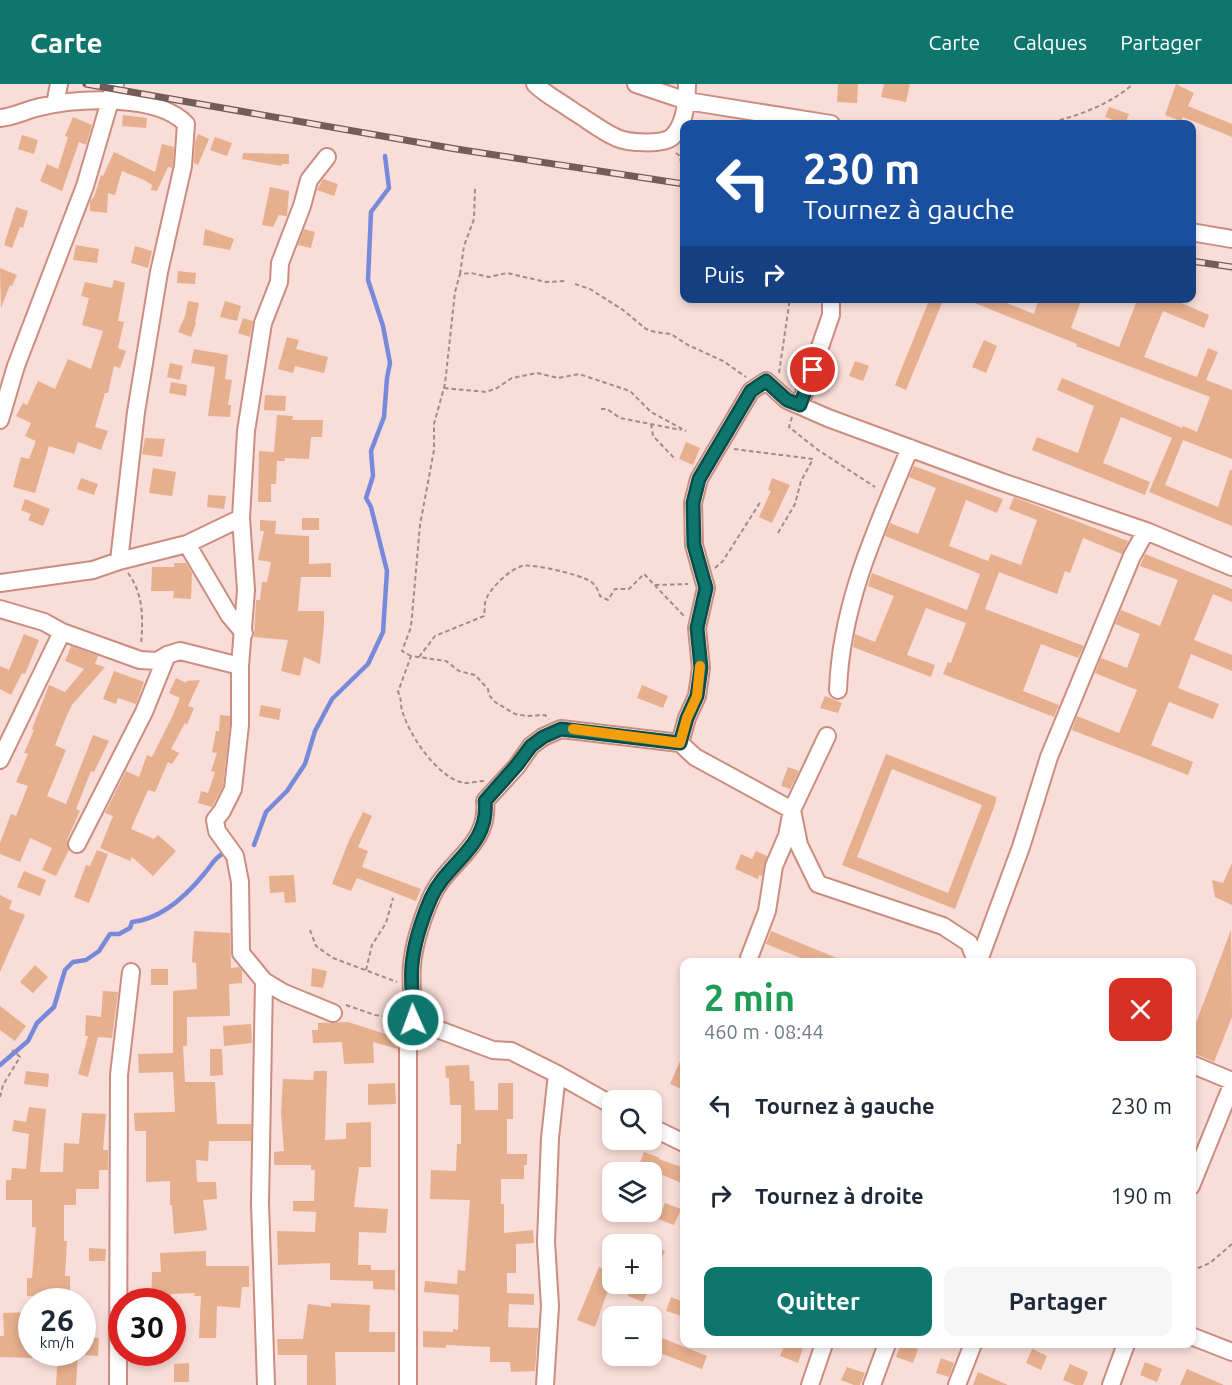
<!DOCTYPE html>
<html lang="fr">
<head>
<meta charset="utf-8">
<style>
	:root { --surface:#fff; --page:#f6f6f7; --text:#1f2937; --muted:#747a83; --accent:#0f766e }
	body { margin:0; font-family:Ubuntu,sans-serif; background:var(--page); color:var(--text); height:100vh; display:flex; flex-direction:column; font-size:22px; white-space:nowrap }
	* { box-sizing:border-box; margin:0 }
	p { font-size:20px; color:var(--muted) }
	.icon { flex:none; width:33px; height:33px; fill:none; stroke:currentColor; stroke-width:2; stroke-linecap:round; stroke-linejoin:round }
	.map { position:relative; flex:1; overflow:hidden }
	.drawer { position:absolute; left:680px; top:874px; width:516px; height:390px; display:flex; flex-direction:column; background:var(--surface); border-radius:12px; box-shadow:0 3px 9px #0003 }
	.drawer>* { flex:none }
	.guide { position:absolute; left:680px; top:36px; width:516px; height:183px; border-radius:12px; box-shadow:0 3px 9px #0003; background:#1a4fa0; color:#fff; overflow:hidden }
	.controls { position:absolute; left:602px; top:1006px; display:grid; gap:12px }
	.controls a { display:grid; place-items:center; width:60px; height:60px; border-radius:12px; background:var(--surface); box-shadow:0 3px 9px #0003; font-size:30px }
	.speed { position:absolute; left:18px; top:1204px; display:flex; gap:12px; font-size:30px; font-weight:700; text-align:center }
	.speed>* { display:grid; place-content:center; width:78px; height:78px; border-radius:50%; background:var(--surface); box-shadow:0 3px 9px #0003; line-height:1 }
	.speed small { font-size:15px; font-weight:400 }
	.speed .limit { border:9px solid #d22; background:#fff; color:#111 }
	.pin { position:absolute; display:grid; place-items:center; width:51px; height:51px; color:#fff; margin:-26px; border:3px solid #fff; border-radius:50%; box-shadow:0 2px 6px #0007 }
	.me { position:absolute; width:66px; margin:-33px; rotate:358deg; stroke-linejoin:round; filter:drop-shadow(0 0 4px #0008) }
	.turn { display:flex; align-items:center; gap:21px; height:126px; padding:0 24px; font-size:27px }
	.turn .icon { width:78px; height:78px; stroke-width:2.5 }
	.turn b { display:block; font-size:42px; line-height:51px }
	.then { display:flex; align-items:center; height:57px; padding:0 24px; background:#0003; gap:12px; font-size:22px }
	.round { display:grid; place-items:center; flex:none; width:63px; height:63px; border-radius:12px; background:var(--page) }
	.head { display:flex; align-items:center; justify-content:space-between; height:102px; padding:0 24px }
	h1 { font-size:36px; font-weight:700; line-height:45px; color:#1e9e55 }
	.primary-button { display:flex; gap:12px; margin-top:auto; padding:12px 24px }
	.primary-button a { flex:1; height:69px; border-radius:12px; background:var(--accent); color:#fff; font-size:24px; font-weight:700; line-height:69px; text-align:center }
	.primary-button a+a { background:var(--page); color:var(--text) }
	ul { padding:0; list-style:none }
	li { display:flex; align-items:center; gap:18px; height:90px; padding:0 24px }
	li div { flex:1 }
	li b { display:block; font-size:22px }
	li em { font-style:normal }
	header { display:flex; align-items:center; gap:36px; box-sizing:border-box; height:84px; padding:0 30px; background:var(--accent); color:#fff }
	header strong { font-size:28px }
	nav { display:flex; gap:33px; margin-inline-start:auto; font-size:21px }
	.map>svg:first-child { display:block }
</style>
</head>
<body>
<header>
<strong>Carte</strong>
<nav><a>Carte</a><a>Calques</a><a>Partager</a></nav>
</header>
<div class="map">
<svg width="1232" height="1301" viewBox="0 0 1232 1301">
	<rect width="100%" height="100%" fill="#f9ddd8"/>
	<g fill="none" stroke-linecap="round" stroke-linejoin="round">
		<path stroke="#7689db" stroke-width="4.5" d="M254,761L266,728L287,707L305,680L315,647L332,615L368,580L383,548L387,487L371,423L366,414L373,392L371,367L384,333L387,294L390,279L383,242L368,196L371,128L389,104L385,72
			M0,981L28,957L37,939L54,923L65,886L73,878L86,876L99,867L110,850H119L130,844L132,838C162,835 186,812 204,790C214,778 213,775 227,767"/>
	</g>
	<path fill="#e6af8e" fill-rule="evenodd" d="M838,0H858L857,19L837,18Z
		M884,0H910L906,18L881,13Z
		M1176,0L1194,9L1188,22L1232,40V53L1183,33L1181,37L1165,31Z
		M1109,23L1129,30L1125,40L1105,33Z
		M123,31L147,34L146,44L122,42Z
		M73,33L92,41L86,61L79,58L62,107L40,97L47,80L58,85L68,53L65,52Z
		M198,50L209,55L198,81L194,79L195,58Z
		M22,51L38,56L34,70L18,65Z
		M215,53L232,59L227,72L210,66Z
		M162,60L174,63L173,80L172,84L168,83L157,107L151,106L152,101L144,96L122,87L115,111L108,109L107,129L90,127V117L94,113L101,91L103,92L114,68L155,88Z
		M243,69L289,70V80H282L281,82L242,75Z
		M323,95L338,100L334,112L317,106Z
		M270,103L289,107L287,132L279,131L273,143L262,141Z
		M16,123L28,127L23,144L20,143L12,164L4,161Z
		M205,145L234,155L230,166L203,161Z
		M304,145L315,148L311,164L298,161Z
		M76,161L99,165L97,179L73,176Z
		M135,162L152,167L148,184L131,179Z
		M0,184L17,191L12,202L10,201L1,224Z
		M178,187L196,189L195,200L177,199Z
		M114,196L125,199L118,237L124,238L118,264L126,267L120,284L114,282L108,309H105L95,343L108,347L101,366L78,358L74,370L49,362L35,409L13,403L21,373L29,375L36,357L25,352L31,339L16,332L23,319L27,321L38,297L55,305L68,275L91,285L103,247L82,241L89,214L81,212L85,198L112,204Z
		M930,214H944L906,306L895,301Z
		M962,214H994L1034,230L1039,214H1082L1071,244L1119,263L1138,214H1170L1209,231L1204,244L1163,227L1144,273L1197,293L1208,264L1218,268L1206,296L1232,306V375L1183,356L1165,401L1218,423L1230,386H1232V442L1149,408L1172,354L1121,333L1103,379L1150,398L1145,411L1032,366L1037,353L1078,369L1094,322L1057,306L1062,294L1182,344L1183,342L1197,348L1210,313L1076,262L1077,260Z
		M188,217L199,219L195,239H196L191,253L178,248L185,232Z
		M225,217L241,222L237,237L220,233Z
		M243,234L253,237L250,253L238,249Z
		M287,253L299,256L296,265L328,273L324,289L295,282L293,289L278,285Z
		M984,256L997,262L986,289L972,283Z
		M194,265L228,271L225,295L232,296L228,321H231L230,333L208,332L215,283L191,279Z
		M855,277L869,282L863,297L849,292Z
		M170,279L183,282L180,296L167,293Z
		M171,298L187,301L186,312L169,309Z
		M265,311L286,312L285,327L264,326Z
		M277,331L293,332L292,336H323L322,353H311L309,375L285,374V377H277L276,400H271V418H258L259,367L274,368Z
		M145,354L165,355L162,373L142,370Z
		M686,358L700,364L693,381L679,375Z
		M914,382L1003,415L997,429L966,416L949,462L988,477L991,470L1021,481L1037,436L1009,425L1014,413L1128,457L1122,470L1083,454L1070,489L1065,487L1057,510L999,488L985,525L1084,562L1078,574L1041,560L1023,607L1059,621L1054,633L943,590L948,578L951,579L966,539L926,524L907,571L935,581L931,593L853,563L855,550L875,558L894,512L868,502L872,489L967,526L980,490L885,452L890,439L918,450L936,404L909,393Z
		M153,384L176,388L172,412L149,409Z
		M81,394L98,400L94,411L77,405Z
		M772,394L790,401L772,439L759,433L771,407L768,406Z
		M208,411L226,412L224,425L207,423Z
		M25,415L50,425L43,442L28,436L31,430L21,426Z
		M302,434H319V446H302Z
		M260,436L276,437L275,450L309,452V480L331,479V493H301L298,527H324V541L320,580L304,573L300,592L281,587L288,556L254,553L256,516H260L262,498H267L271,478L258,476L264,447H260Z
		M1145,470L1232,505V518L1213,510L1194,556L1232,571V587L1191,570L1178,604L1219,620L1213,635L1169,618L1151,661L1193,678L1188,691L1072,646L1077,632L1119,649L1137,606L1095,589L1101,574L1127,584L1140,550L1115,540L1121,526L1160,542L1178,496L1140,482Z
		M174,479H186L192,489L191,515L173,514L174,507H151L152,483H174Z
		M24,550L39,556L25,590L22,589L11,611L0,605V582L9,586Z
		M71,562L98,572L95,580L105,583L72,621L67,631L55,661L66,666L47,712L66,720L93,651L109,657L94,688L91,687L76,725L80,727L67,756L69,766L56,792L42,786L52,764L30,754L20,778L0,770V759L11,730L16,732L28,702L16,698L28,670L24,669L34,646L32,645L49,601L65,608L84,585L65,577Z
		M114,587L144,598L136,620L118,614L116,620L103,615Z
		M176,594L186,599V597L200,596L188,622L194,624L187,641L185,639L171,665L179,669L172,680L168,678L155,708L148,706L131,745L154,755L158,751L176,767L153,792L132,773L130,777L100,764L113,732L105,729L126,687L139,693L147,671L152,673L173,631L180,614L169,609Z
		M642,601L668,612L663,624L637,614Z
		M825,612L842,619L838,629L820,624Z
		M261,621L281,625L279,636L259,632Z
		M220,631L230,632V640L223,702L212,723L198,719L201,707L208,709L215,688L211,687L217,669L212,668L216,647H219Z
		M886,670L996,713V718L955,825L842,781ZM892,685L982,721L948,809L857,773Z
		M788,683L799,687L790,705L781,702Z
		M363,728L372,732L358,763L368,767L362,783L421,805L416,817L357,794L351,807L332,800L348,759Z
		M97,766L108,770L89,819L74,813L86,781L90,782Z
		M756,767L767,772L762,792L759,791L758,795L735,785L741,770L752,775Z
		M1232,779V821L1215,813L1212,796L1223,799Z
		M24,787L46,796L40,812L17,803Z
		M294,791L296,818L285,819L284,808L270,809L269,792Z
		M0,811L12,817L9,825L25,831L0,888Z
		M1231,846L1232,933L1214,978L1191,968V952Z
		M194,847L230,849L231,884L239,883L242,886V899L229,900L230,932L187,933V962H183L185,998H215L217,1040H251V1057H209L208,1077L196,1076L197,1098H216L217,1115L203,1116L207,1146L174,1150L172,1121H170V1097L146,1098V1047H135L134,1029L175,1028L173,988L139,989L138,970L173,969V907L197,905L196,879L192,878Z
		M771,847L849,879H813L766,860Z
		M35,881L48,893L33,909L20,898Z
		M312,884L327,887L323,904L311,902Z
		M151,885H168V901H151Z
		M103,907L118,908L112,954L98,953L88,993L78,990L88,952H85L86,931L101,933Z
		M0,922L26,942L15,957L0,946Z
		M348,938L401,955L398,965L373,958L374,979L344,980L342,958L313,959L312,946H318V939Z
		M251,940L252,959L224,962L223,942Z
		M210,965H222L223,991L210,992Z
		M684,968V1006L670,1000Z
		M469,981L470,997H474L475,1026H498V999H513V1035H507V1070H527V1081H524V1095H501V1120H504V1149L533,1146L534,1159L516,1160V1189H507V1209L534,1210V1221L509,1220L508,1243L538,1244L535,1287L511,1288L510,1278H490V1263L446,1261V1264L423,1263V1247L453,1248V1245L458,1246L459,1211L424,1208L425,1197L457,1200L458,1186L465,1187L470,1116L430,1115L431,1086L456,1087L457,1060H461V1021H450L449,994H446L445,982Z
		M26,987L49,990L48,1003L24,1000Z
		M314,987H327L325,1056L346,1055V1039L371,1038V1083H359L354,1123L388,1125L386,1149L359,1148L358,1181H371V1186H395V1206L373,1205V1197L330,1196V1179L278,1181L277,1147L315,1148L316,1128L293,1127V1117H314L315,1086H311V1081H274V1068L284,1067L281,1029L283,995L313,996Z
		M395,999L396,1020L368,1021V1000Z
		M29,1023L46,1025L40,1088H63L64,1059L79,1060L82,1029L106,1030L103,1066H108V1086H99V1105H76V1121H64V1157H67L65,1192H70V1213L27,1212V1194H32L36,1143H32V1116H6V1096H11L12,1084L26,1085L29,1050L12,1047L14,1036L26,1038Z
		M644,1068L660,1074L659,1075L684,1084V1100L639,1081Z
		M665,1119L681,1125L674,1141L658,1135Z
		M651,1161L665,1167L651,1199Z
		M89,1164L106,1165L105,1177H89Z
		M206,1167V1182H249V1203H242L240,1224L217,1222L216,1254H199L201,1212H194L195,1209L171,1210V1218H151L152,1188H161L160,1169Z
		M599,1183L612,1188V1195L595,1243L577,1236Z
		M632,1200L649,1205L643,1218L628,1212Z
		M671,1213L684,1218L682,1232L666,1227Z
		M331,1219L370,1221L369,1248H395V1268H335L336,1301H307V1271H278L277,1255H303L308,1220L331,1223Z
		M28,1228V1260H32V1274L0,1273V1252H4L3,1229Z
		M657,1252L707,1272L702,1285L652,1266Z
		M86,1254H99L98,1272L85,1271Z
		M785,1260L803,1264L798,1279L780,1272Z
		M901,1260L918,1265L913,1279L896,1273Z
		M1032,1265L1047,1272L1041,1286L1026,1279Z
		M58,1269H78L76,1301H56Z
		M941,1274L954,1279L949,1293L936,1289Z
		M1145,1278L1162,1285L1157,1298L1140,1291Z
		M189,1279V1298H174V1280Z
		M1070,1280L1088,1288L1083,1301H1075L1063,1296Z
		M847,1283L865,1289L860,1301H854L841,1296Z
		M1187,1285L1224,1301H1180Z
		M978,1288L1008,1301H973Z"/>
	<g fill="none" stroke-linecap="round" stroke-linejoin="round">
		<g stroke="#cb8d80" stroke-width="20">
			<path id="minor" d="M535,0C546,11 561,18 573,27C588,36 601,47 617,54C628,59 663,61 672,53C685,41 687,16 687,0
				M636,0L687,17L831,40
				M55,20L59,0
				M0,34C14,33 26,26 40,23C78,14 158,10 186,40L183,82L159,188L136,328L119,477
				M1191,148L1232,155
				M800,321L831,231V214
				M0,336L16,282L85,102L115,0
				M187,460L229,531L244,549
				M0,499L93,486L119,477L187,460L241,434
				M0,525L44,538L62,548L140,576L157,577L167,571L180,567L240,582
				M838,606C841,519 877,443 910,364
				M680,659L687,634L697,612L701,584L697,544L706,504L694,461L693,419L699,395L751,307L766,297L787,316L828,334L999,397L1146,447L1232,483
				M0,676L62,548
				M77,760L144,628L167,571
				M749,874L767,827L774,782L787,752L792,726L827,652
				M978,879L1021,763L1049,673L1132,472L1146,447
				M264,897L284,909L333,929
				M1191,980L1232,997
				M612,1021L557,990L511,967L493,966L413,936C414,918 410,900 412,881C414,859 422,835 431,814C447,777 490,762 485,717L517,682L531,662L543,653L561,645L680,659L695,673L792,726L799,761L818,800L943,842L969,859L977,879
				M651,1043L684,1059
				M1191,1102L1232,1001
				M1191,1252L1232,1268
				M118,1301L119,991L131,888
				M266,1301L260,1119L264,897L241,869L240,798L235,772L217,747L215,736L222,727L233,705L240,641V582L246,506L241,434L246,347L263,239L279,198L280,179L302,122L309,96L327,73
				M408,1301V964
				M545,1301L550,1222L546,1158L550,1054L557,990
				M810,1301L824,1260
				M872,1301L887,1260
				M957,1301L973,1260
				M1111,1301L1126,1260"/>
		</g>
		<path stroke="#a48b88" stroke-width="2" stroke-dasharray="4.5 3" stroke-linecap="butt" d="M1045,40C1077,32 1108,22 1133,0
			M676,69L680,72L681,79L684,81
			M460,190L464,162L474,135L475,104
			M575,200L590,205L623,226L646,245L655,248L671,250L688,261L723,277L746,293
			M779,289L790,214
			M444,304L486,308L497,304L512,294L537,289L558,294L579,290L630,307L651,328L686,347
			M601,325H607L620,334L681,346
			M792,333L789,343L818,366L875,403
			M651,340L653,352L676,376
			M734,365L813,375L801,397L795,420L778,449
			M715,484L723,477L761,417
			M128,489C144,511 143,535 141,561
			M655,501L688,500
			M411,572L402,567L411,543L420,441L434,366V340L445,300L455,208L460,190L471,189L489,193L507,189L546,198L565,197
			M419,573L435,552L484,532C485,526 484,518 487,513C493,502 509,486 522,482C532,479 581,491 590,497C596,501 598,506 600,512L608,516L615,505H629L644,490L684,532
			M484,697C478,697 471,699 465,699C439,696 408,650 402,626C400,620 402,615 398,608L411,572L446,577L459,587L475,591L488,605L489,611L495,618L515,630L527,632L545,631L549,635
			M310,846L316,862L333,874L397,898
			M366,886L372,861L386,839L393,814
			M346,921L375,931L398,934
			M0,1013L3,1001L20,973L12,966
			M1191,1187L1210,1179L1232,1160"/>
		<use href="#minor" stroke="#fff" stroke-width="16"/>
		<g stroke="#735c59" stroke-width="7">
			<path id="rail" d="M86,0L456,65L684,100
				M1191,177L1232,183"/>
		</g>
		<use href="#rail" stroke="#f9ddd8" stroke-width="4.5" stroke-dasharray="14" stroke-linecap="butt"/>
	</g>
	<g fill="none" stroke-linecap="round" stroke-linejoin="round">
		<g stroke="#0a4d48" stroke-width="15">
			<path id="route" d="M413,936C414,918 410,900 412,881C414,859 422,835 431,814C447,778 490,762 485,717L517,681L531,662L543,653L561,645L680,659L687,634L697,612L701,584L697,544L706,504L694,461L693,419L699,395L751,307L766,297L787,316L800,321L813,286"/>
		</g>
		<use href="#route" stroke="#0f766e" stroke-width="10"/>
		<path stroke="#f59e0b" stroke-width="10" d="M573,645L680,659L687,634L697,612L700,582"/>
	</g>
</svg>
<div class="controls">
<a><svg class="icon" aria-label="search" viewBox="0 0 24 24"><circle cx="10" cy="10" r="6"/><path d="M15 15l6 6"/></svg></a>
<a><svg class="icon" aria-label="layers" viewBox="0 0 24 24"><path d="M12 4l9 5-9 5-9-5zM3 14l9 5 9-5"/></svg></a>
<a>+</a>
<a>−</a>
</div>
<div class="speed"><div>26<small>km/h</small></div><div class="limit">30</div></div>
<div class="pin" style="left:813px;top:286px;background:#d93025"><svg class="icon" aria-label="arrive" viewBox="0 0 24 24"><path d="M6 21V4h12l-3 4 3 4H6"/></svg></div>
<svg class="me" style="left:413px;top:936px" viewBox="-20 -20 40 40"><circle r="17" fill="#0f766e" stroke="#fff" stroke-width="3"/><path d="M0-11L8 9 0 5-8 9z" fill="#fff"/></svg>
<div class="guide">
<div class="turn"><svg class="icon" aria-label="left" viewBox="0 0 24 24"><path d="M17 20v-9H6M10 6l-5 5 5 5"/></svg><div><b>230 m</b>Tournez à gauche</div></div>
<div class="then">Puis<svg class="icon" aria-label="right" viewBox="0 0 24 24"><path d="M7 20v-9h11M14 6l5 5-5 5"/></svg></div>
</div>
<section class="drawer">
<div class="head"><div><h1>2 min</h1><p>460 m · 08:44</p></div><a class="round" style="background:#d93025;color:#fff"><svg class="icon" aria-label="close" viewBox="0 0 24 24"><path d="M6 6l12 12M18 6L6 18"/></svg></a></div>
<ul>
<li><svg class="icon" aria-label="left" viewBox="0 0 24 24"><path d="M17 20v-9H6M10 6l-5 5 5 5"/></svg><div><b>Tournez à gauche</b></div><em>230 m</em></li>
<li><svg class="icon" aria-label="right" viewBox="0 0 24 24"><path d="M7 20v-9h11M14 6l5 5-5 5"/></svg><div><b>Tournez à droite</b></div><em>190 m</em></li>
</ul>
<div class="primary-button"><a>Quitter</a><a>Partager</a></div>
</section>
</div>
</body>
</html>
